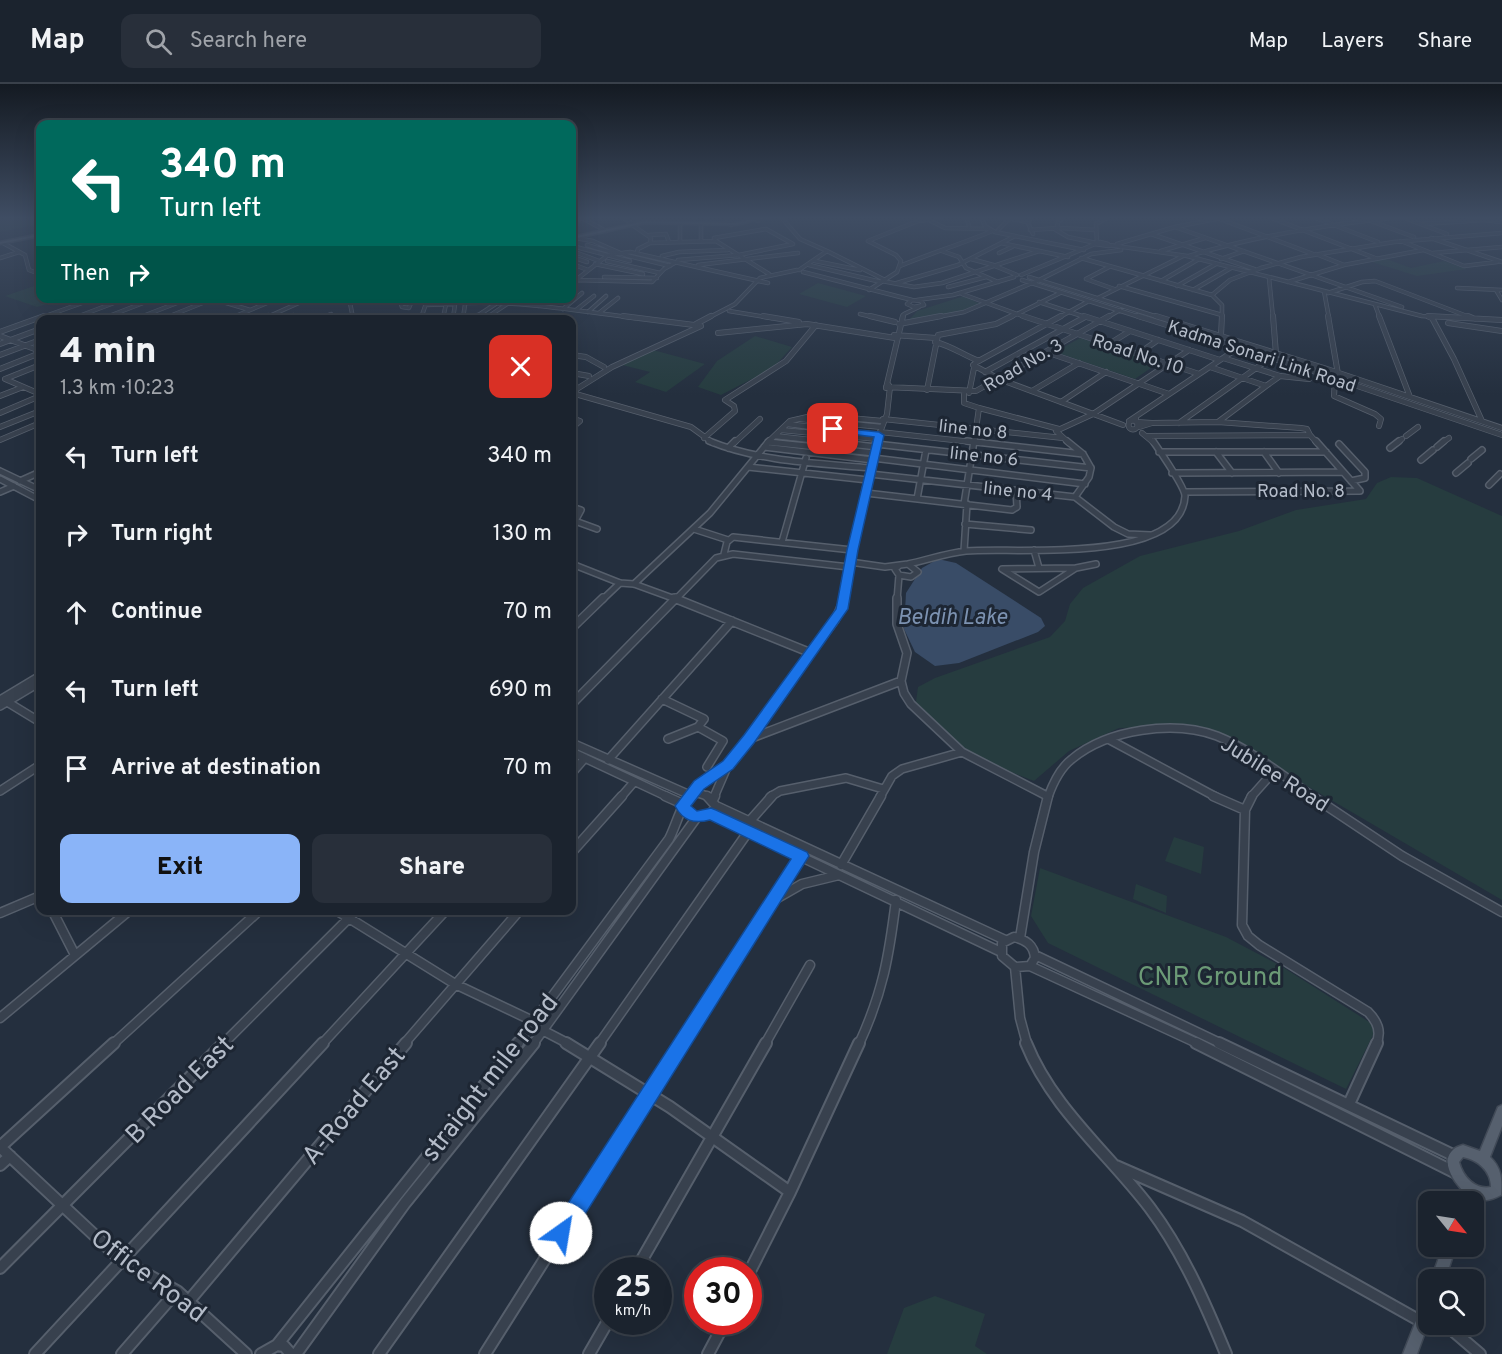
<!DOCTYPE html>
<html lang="en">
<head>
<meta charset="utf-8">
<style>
	:root { --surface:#1b232e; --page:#282f3a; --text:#f1f3f6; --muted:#a0a4aa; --line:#39404a; --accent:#8ab4f8 }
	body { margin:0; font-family:Overpass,sans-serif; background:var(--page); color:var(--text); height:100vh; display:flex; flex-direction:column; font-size:22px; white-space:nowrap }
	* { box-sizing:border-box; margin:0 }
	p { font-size:20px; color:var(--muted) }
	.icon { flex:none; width:33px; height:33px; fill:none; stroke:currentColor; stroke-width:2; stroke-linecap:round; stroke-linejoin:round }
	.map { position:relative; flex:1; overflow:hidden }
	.panel { position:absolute; left:36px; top:231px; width:540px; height:600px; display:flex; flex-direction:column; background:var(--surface); border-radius:12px; box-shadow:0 6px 24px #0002,0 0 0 2px var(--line) }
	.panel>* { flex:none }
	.banner { position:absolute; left:36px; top:36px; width:540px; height:183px; border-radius:12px; box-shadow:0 6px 24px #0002,0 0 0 2px var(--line); background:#00695c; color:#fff; overflow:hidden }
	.needle { width:39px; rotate:120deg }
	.controls { position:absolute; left:1418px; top:1107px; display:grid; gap:12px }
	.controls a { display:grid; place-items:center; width:66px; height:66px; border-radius:12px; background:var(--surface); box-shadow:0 6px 24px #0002,0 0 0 2px var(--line); font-size:30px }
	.speed { position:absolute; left:594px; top:1173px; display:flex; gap:12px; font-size:30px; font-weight:700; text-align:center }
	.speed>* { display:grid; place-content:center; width:78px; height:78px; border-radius:50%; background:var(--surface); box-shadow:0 6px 24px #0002,0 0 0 2px var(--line); line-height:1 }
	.speed small { font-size:15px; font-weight:400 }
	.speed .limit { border:9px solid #d22; background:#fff; color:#111 }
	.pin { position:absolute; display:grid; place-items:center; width:51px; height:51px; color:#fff; margin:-26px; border-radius:12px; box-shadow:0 3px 9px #0006 }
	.me { position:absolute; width:66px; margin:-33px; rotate:32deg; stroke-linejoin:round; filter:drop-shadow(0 0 4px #0008) }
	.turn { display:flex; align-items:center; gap:21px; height:126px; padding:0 24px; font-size:27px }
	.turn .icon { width:78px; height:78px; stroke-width:2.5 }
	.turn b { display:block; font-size:42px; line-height:51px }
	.then { display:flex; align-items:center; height:57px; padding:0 24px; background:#0003; gap:12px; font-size:22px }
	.round { display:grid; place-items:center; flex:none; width:63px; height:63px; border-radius:12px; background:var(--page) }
	.overview { display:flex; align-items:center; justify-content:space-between; height:102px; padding:0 24px }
	h1 { font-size:36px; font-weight:800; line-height:45px }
	.action { display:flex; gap:12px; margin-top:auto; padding:12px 24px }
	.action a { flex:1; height:69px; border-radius:12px; background:var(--accent); color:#111; font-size:24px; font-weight:800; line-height:69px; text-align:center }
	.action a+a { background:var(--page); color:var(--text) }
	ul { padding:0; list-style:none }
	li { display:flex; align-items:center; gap:18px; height:78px; padding:0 24px }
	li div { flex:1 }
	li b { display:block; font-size:22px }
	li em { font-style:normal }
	header { display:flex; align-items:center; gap:36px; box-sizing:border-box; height:84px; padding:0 30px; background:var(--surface); border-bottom:2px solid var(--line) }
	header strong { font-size:28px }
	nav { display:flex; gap:33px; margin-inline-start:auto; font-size:21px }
	.search { width:420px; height:54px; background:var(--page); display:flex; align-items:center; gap:15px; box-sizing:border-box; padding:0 21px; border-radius:12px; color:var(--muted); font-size:22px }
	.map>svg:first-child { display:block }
</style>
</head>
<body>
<header>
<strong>Map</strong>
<div class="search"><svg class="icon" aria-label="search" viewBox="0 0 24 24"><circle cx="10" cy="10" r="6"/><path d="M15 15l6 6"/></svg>Search here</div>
<nav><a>Map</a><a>Layers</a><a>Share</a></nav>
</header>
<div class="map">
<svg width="1502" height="1270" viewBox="0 0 1502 1270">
	<rect width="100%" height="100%" fill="#242f3e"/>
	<path fill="#263c3f" d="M0,133H40V140L0,148Z
		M1381,173L1411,184L1444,177L1467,185L1417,192L1372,178Z
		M818,199L866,212L847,223L799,210Z
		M40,200V214L65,215L37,223L5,212Z
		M964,212L980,220L959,228L909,236L917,227Z
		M755,252L792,263L773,284L721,311L698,303L717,277Z
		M1080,254L1158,279L1135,295L1055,268Z
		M653,266L705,280L666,308L635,298L650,288L622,281Z
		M1391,393L1417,394L1502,432V816L1244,665L1190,642L1119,644L1069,667L1034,697L967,671L926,633L916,618L918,603L935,594L1050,553L1065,537L1070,520L1083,504L1140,472L1239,447L1296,426L1366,415L1377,399Z
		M1174,753L1204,763L1201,790L1165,777Z
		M1040,784L1226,853L1281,882L1377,943L1346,1005L1048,859L1031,832Z
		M1136,800L1167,812L1166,829L1133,815Z
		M935,1212L985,1230L975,1262L987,1270H887L904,1224Z"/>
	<path fill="#394c67" d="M938,475L956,479L1041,534L1045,542L1038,548L959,579L935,582L915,568L904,545L906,509L922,484Z"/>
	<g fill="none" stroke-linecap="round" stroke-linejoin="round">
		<g stroke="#565f6c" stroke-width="4.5">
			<path id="minor-far5" d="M622,133L633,140
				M636,133L642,139
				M694,133L696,139
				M707,133L710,140
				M745,133L758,137
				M781,133L800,155L827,167L799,186
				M938,133H942
				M966,133L969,142
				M981,133L985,142L995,148L1084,166
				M1001,133L1028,138
				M1031,133L1028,139L1033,150
				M1269,133L1375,174
				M1313,133L1378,158
				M1402,133L1447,150
				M582,134L606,147
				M726,134L731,141
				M925,134L945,144L989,145
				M1220,135L1313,170
				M572,137L587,133
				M1371,137L1414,153
				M680,138V157
				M631,140L651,154L650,159L638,165L637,168
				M701,140V157
				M1422,140L1484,136L1502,138
				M1175,143L1402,223
				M1057,144L1058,138L1064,133
				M998,146L1011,133
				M1030,146L1059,144L1096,146
				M1056,146L1068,153L1096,159
				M1151,150L1254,185
				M649,151L666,150L669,158
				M575,154L593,157L625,171L670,182
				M1431,154L1502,178
				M1401,157L1464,182L1497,178
				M1097,158L1096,140L1108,133
				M1100,158L1108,160L1109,162L1095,160Z
				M3,159L25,171L29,186L40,190
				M650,159L716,157L769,190
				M1001,159L1068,173
				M1117,160L1175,143L1226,133
				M587,161L614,169
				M1109,161L1187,172L1422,232L1458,234
				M572,162L630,177
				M572,167L599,177
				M827,167L885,196
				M942,167L959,173L966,184L998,198
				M1161,167L1205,154
				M999,169L1012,163
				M1433,169L1502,163
				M1316,170L1344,181
				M662,172L679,168L728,166
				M1189,172C1259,151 1329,140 1401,133
				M572,173L587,178
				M0,174L19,168
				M1081,174L1212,211L1222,221V234
				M971,175L997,182
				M1221,175L1244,167
				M678,176L739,171L793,160L766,145L714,154L716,157
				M607,177L660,189
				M815,177L860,186
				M572,180L588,186
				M595,180L643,190
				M698,181L798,169
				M809,181L881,198
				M900,182C931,169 962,160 992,147
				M995,182L1017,191
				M1109,183L1086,195L1114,205
				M803,188L912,216
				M1021,191L1095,160
				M604,193L657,194
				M1029,193L1161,234
				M1269,194L1273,234
				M576,196L652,198L664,185L678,177
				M1022,196L1143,234
				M882,197L914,203L942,199L1039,167
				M1161,197L1199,175
				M1288,198L1344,181L1423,166
				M572,199L608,171L630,168L768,199
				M897,199L958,181L1015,152
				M1119,202L1222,231
				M1177,202L1216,180
				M948,203L986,193
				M1457,204L1502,206
				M869,206L897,188L901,177L896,171L868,157L918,137L928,136
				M1193,206L1231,184
				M1496,206L1502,216
				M1324,207L1329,234
				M1328,209L1362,198L1375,197L1472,234
				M962,210L1028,234
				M1212,211L1230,196L1261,184L1301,173L1394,158L1502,149
				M349,214L353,234
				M399,214L402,223L409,224L413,214
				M1098,214L1183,172
				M213,215L250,226
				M912,216L921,217L924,221L914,223L907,220Z
				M917,216L953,211L1014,193
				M1039,218L1088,234
				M465,219C522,217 579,227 635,234
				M425,221L455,220
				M1375,221L1380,234
				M539,222L549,214
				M563,225L582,209
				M576,226L594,212
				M729,227L772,234
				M588,228L606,212
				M599,229L618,214
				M860,230L877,234
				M1429,233L1431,234
				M40,234L96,214
				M74,234L127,214
				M104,234L156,214
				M138,234L182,217
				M165,234L215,214
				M231,234L279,214
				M265,234L310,214
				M290,234L294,232
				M321,234L331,230
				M421,234L428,214
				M443,234L446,220
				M453,234L456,214
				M463,234L466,214
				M474,234L497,219
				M486,234L516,214
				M708,234L735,220L760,194L797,186
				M902,234L904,230L919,223
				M932,234L964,228L1039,196L1091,170L1121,166
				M1009,234L1060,209
				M1058,234L1087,218
				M1106,234L1120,226"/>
		</g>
		<g stroke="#565f6c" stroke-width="6">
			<path id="minor-far4" d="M352,232L353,236
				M623,232L694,241
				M763,232L799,238
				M870,232L895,238
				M1023,232L1199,290
				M1084,232L1220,276
				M1138,232L1316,288L1502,351
				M1156,232L1324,284L1502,344
				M1328,232L1338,290
				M1379,232L1410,313
				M1428,232L1502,236
				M1468,232L1475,235
				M1429,233L1432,234L1454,275L1482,337
				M68,236L78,232
				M98,236L108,232
				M132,236L142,232
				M160,236L169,232
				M226,236L235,232
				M260,236L268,232
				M286,236L293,232
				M316,236L325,232
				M420,236L421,232
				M443,236L444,232
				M453,236L454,232
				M463,236L464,232
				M471,236L477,232
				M483,236L489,232
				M1448,239L1502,247
				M696,240L711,232
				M899,240L941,232
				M0,248L44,232
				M718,249L807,240L895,254
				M894,251L936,254
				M0,252L40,267
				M1217,252L1221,251L1222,232
				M935,258C952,262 963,271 979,277
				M0,260L40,245
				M1109,260L1130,247
				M1046,268L1169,310
				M1138,270L1158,256
				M0,271L40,256
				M572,271L586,273L604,283
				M1223,274L1280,292
				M973,281L999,295L1123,341
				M0,285L40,269
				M985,288L1085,233
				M572,289L589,292
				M5,295L40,310
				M5,295L40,281
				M1335,295L1334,312L1375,330L1381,335L1379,342
				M1266,302L1280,292L1309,295
				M886,303L976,307L1109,232
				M886,304L903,232
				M927,306L938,251L996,240L1012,232
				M1032,307L1079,279
				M572,308L612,283L701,242L697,240
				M572,309L691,343L713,359
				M964,309V319L979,324
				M969,309L975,279L1061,232
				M0,312L23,303
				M1061,318L1106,288
				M0,329L40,312
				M1136,333V338L1152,339L1139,343
				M572,334L580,337L572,344
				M800,335L881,343
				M883,335L1063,354
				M1128.5 341a4.5 4.5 0 1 1 9 0a4.5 4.5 0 1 1-9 0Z
				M1129,337L1238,264
				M1218,338L1301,344L1307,345L1310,351
				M1152,339L1218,338L1266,302L1210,283
				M1179,339L1276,270L1273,232
				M787,340L879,351
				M0,343L40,327
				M781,346L877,355
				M880,348L981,359
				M1142,349L1154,359
				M775,352L839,359
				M1148,352L1310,351L1317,359
				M1406,352L1418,343
				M704,354L735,327L734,322L725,316L786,277L816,241
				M0,356L40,339
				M768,358L777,359
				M734,359L760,335
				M767,359L790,337L816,331L883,337
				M876,359L887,330L890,303L888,300
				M974,359L979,324L1059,345
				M1069,359L1056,347L1093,330L1189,266
				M1397,359L1402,355
				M1442,359L1449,354"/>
		</g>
		<g stroke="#565f6c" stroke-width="8">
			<path id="minor-far3" d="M709,357C760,378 817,379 871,384
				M825,357L876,363
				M967,357L1083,370
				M1067,357L1083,370L1091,384L1089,393L1075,413
				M768,358L874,369
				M876,360L1091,384
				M1339,360L1365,388V394L1351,397
				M764,363L873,376
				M1437,363L1444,357
				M728,364L735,357
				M1390,364L1399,357
				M1159,368H1326
				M1216,368L1232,389
				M1264,368L1279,389
				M873,374L1085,400
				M1471,375L1482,366
				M1421,376L1433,366
				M748,383L868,396
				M0,387L40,406
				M1172,389L1343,388
				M1456,389L1468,379
				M870,390L1075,413L1114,443L1128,450L1151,451
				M0,395L40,416
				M20,397L40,388
				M1489,401L1500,390
				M0,408L14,402
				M1185,408L1360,407L1316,357
				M866,409L1012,426L1017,423L1016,407
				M917,415L926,366
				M964,420L974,357
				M572,423L581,426L575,437L597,445
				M965,440L1031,446
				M694,445L728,456
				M782,458L806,374
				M1034,466L1039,484
				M964,467L967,420
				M724,470L727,458L733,453L852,466
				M850,478L885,483L900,481
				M572,480L620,499L634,500L678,516
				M908,480L918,488L911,493L899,491L895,485L900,481Z
				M908,480C927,476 947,469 966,467C1014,463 1182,481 1185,412C1185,403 1159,366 1153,357
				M1076,484L1039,508L1002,485Z
				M1076,484L1096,480
				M634,500L710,429L769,357
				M602,516L620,499
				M675,516L716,474L733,470L849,483
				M845,516L852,466L876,357
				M897,516L899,491"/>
		</g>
		<g stroke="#565f6c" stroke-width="10">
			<path id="minor-far2" d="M674,514L811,569
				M897,514V540L907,569L901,597L904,609L911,620L962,668L1047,712
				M572,544L603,514
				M662,615L704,635L698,643L723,657L707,683
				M0,616L40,592
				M4,616L40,638
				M572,620L676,514
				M0,622L40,598
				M668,655L698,643
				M749,655L901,597
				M1110,656L1216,713
				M572,659L690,711L698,709L710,713
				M572,668L668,713
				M608,676L732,537
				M572,689L585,674
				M0,707L40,681
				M621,713L634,698
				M688,713L699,701L728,681L835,536L845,514
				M714,713L727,683
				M770,713L780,707L846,694L883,705
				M880,713L892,692L902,685L962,668
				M1048,713C1053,699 1060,684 1072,675C1108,645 1174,636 1217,652C1252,666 1283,692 1314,713
				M1251,713L1275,686"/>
		</g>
		<g stroke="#565f6c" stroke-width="11">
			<path id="minor-far1" d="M665,712L683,720
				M1213,712L1245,726
				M1252,712L1245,726L1242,841L1248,852L1259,861L1368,928C1377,937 1382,948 1376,960
				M1312,712L1402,772L1502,828
				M713,716L715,712
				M682,722C688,734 699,734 711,730L716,722L707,712
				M716,722L1005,856
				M711,730L1001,868
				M749,738L772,712
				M572,768L622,712
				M841,781L881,712
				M774,816L802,800L839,791
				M52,826L75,871
				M336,826L455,900L535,938
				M0,829L40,812
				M1014,853C1026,856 1034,861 1035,874L1030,882L1015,883L1002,872V859Z
				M1020,854L1034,768L1048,712
				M1035,871L1222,960
				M1030,882L1199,960
				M1015,883L1020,934L1027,960
				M0,934L130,826
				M544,947L569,960
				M113,960L260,826
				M223,960L357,826
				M322,960L446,826
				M404,960L520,826
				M517,960L669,755C675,744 682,719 689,712
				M533,960L697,733
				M599,960L748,748
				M680,960L801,772
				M765,960L810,881
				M859,960C883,908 889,872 896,816"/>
		</g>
		<g stroke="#565f6c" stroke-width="14">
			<path id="minor" d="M566,959L670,1023L790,1108
				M1026,959C1052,1024 1108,1069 1150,1124C1183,1168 1205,1219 1226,1270
				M1196,959L1456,1089
				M1219,959L1455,1072
				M1349,1020L1377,959
				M0,1063L114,959
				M0,1063L121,1176L177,1207L246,1270
				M0,1081L10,1072
				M1116,1082L1242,1137L1422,1238
				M0,1184L224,959
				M636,1186L766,959
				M748,1191L790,1108L859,959
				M188,1218L406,959
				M1445,1240L1480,1270
				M277,1261L518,959
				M35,1270L323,959
				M122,1270L177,1207
				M261,1270L277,1261L284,1262L291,1270
				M296,1270L405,1119L534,959
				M379,1270L600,959
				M485,1270L681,959
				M589,1270L608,1237
				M708,1270L725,1238"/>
		</g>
		<g stroke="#414a57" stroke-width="3">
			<path id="major" d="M763,133H772L735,141L645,139L572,155V153L645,137L735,139Z
				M40,150V152L0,160V158Z
				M1502,1021V1042L1490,1073C1502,1084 1502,1096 1501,1111C1491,1116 1485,1118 1474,1114L1473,1118H1460L1464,1108C1454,1098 1439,1077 1454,1065C1456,1063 1460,1062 1463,1061L1480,1067L1498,1023ZM1463,1073C1478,1076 1491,1087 1491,1103C1475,1106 1463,1093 1459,1078Z
				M1443,1162H1456L1445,1196H1431Z
				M1428,1217V1240L1417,1270H1403L1423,1219Z"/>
		</g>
		<use href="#minor-far5" stroke="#38414e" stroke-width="3"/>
		<use href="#minor-far4" stroke="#38414e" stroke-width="4.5"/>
		<use href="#minor-far3" stroke="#38414e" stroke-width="5"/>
		<use href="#minor-far2" stroke="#38414e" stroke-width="7"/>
		<use href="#minor-far1" stroke="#38414e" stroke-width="8"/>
		<use href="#minor" stroke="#38414e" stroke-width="10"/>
		<use href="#major" fill="#56606e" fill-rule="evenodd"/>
	</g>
	<linearGradient id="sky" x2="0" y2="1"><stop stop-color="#141a22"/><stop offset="0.43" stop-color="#3f4d63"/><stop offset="1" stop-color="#3f4d63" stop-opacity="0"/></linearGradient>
	<rect width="1502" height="311" fill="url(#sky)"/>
	<path fill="#1a73e8" stroke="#114b97" stroke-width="1.5" d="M830,343L879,348L884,351L858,466L848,525L754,659L733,685L704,705L691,722L697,727L711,724L716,726L807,768L809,772L569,1156L561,1159L554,1156L551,1149L554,1141L791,775L710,736C694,740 683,737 675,722L694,697L723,677L744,651L836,525L847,466L874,353L833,348L828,345Z"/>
	<g text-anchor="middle" stroke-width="6" stroke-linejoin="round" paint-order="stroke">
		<g font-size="18" fill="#b4bcc9" stroke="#1d2633">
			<text transform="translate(1138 270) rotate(18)" y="6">Road No. 10</text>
			<text transform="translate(1262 272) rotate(18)" y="6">Kadma Sonari Link Road</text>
			<text transform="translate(1023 281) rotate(-30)" y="6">Road No. 3</text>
			<text transform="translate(973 345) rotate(6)" y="6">line no 8</text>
			<text transform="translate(984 372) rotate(6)" y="6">line no 6</text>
			<text transform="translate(1018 407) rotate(6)" y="6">line no 4</text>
			<text x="1301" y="413">Road No. 8</text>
		</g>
		<g font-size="21" fill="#b4bcc9" stroke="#1d2633">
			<text transform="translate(1275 690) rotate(32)" y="7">Jubilee Road</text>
		</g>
		<g font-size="22" font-style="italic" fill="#7c92b1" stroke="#1d2633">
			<text x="952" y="540">Beldih Lake</text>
		</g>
		<g font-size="26" fill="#6b9a76" stroke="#1d2633">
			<text x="1210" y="901">CNR Ground</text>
		</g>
		<g font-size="26" fill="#b4bcc9" stroke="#1d2633">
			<text transform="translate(489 993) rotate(-52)" y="9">straight mile road</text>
			<text transform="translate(179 1005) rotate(-45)" y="9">B Road East</text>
			<text transform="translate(353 1021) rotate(-50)" y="9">A-Road East</text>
			<text transform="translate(149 1191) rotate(37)" y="9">Office Road</text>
		</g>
	</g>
</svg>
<div class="controls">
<a><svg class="needle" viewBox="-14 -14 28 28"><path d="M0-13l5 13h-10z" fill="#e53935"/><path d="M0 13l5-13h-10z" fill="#a0a4aa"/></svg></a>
<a><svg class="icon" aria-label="search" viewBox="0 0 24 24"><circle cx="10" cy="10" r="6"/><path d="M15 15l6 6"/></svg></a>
</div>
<div class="speed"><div>25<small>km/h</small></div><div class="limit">30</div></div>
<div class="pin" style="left:833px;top:345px;background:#d93025"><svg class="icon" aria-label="arrive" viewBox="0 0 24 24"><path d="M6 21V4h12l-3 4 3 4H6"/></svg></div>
<svg class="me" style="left:561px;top:1149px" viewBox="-20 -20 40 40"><circle r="19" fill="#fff"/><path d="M0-13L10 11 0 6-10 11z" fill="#1a73e8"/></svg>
<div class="banner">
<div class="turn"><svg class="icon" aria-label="left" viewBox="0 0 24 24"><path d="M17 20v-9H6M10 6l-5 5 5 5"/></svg><div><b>340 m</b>Turn left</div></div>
<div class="then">Then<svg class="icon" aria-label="right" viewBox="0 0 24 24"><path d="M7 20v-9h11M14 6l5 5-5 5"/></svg></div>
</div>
<section class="panel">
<div class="overview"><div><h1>4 min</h1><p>1.3 km · 10:23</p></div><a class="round" style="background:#d93025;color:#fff"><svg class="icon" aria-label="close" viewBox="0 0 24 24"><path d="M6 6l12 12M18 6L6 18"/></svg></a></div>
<ul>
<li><svg class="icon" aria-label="left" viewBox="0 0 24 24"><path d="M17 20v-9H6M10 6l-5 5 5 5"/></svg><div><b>Turn left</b></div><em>340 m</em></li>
<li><svg class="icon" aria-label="right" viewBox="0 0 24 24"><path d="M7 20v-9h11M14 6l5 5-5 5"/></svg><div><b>Turn right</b></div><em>130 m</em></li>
<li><svg class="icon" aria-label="ahead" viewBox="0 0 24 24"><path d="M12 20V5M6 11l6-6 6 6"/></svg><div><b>Continue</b></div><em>70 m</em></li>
<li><svg class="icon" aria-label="left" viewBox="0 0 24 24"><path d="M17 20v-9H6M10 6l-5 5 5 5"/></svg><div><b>Turn left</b></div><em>690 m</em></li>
<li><svg class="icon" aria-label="arrive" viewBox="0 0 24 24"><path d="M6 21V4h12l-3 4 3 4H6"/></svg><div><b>Arrive at destination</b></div><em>70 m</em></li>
</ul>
<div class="action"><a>Exit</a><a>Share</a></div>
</section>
</div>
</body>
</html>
